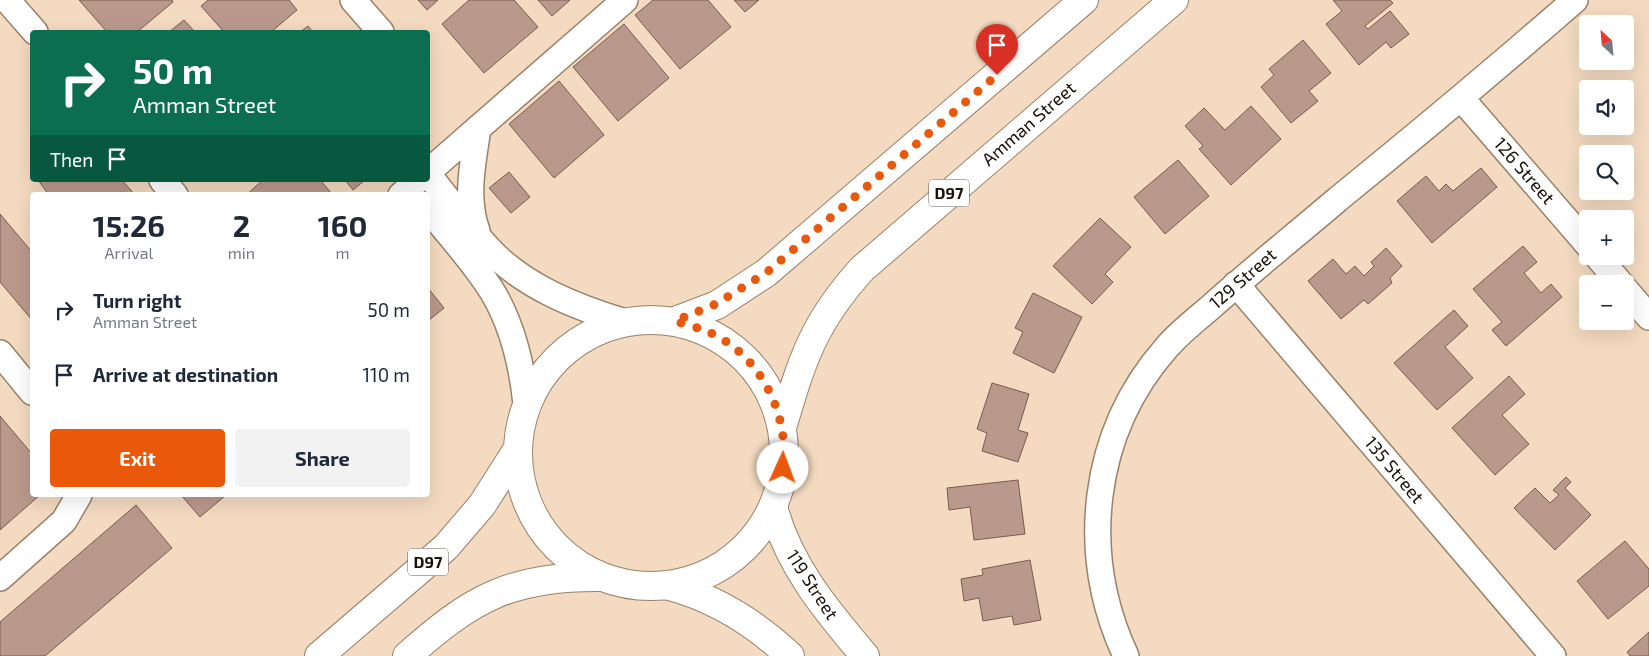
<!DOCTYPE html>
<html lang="en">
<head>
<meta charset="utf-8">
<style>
	:root { --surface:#fff; --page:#f2f2f3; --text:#1f2937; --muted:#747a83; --accent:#ea580c }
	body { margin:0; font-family:"Exo 2",sans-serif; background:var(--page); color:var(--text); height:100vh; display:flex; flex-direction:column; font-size:19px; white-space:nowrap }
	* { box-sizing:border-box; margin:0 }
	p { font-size:16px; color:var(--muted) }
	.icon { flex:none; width:28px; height:28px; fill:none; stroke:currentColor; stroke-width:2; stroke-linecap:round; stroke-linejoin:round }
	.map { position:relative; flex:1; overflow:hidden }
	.panel { position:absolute; left:30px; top:192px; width:400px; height:305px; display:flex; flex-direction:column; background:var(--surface); border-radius:5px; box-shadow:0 5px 20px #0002 }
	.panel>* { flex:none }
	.guide { position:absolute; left:30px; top:30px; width:400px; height:152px; border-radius:5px; box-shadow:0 5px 20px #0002; background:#0b6e4f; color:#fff; overflow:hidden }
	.needle { width:32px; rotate:334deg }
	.controls { position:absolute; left:1579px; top:15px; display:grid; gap:10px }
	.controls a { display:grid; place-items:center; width:55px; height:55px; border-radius:5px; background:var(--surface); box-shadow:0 5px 20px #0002; font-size:25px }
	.pin { position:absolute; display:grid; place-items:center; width:42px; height:42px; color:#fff; margin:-51px -21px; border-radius:50% 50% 50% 0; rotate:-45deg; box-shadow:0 0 5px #0007 }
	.pin .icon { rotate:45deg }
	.me { position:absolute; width:55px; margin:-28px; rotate:2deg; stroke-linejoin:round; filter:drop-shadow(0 0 4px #0008) }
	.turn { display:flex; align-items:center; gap:18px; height:105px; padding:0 20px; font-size:22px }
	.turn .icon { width:65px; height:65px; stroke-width:2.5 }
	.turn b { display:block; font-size:35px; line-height:42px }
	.then { display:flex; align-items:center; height:48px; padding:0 20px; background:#0003; gap:10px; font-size:19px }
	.eta { display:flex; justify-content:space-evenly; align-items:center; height:85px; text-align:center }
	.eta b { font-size:30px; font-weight:700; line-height:35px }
	.action { display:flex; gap:10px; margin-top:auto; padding:10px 20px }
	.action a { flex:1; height:58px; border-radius:5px; background:var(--accent); color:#fff; font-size:20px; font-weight:700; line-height:58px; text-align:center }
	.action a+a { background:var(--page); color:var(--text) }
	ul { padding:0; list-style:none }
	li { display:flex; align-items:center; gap:15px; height:65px; padding:0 20px }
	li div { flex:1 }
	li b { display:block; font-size:19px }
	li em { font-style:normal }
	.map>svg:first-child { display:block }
</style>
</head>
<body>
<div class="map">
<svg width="1649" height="656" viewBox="0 0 1649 656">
	<rect width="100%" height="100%" fill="#f3dac0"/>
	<path fill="#ba998c" stroke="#7a5b4f" d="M79,0H172L173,2L137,32H107Z
		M208,0H289L297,10L271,32H224L201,6Z
		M418,0H438L427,10Z
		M469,0H514L538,27L484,73L442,24Z
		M538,0H570L552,16Z
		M653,0H708L731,27L680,69L635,15Z
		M734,0H759L745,12Z
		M1333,0H1390L1393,3L1365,26L1368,29L1390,11L1409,34L1391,48L1386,42L1359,65L1326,24L1342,11Z
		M184,20L195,32H169Z
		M624,24L669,78L618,121L573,67Z
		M308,26L313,32H300Z
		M1303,40L1331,73L1309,91L1318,101L1291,123L1261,87L1274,75L1269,69Z
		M559,81L604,135L554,178L509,124Z
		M1251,106L1281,139L1231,185L1199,149L1203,146L1185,126L1204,108L1225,130Z
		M1178,160L1209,196L1165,234L1134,197Z
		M1481,168L1497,187L1432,243L1397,201L1426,176L1439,191L1446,184L1453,191Z
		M509,172L530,197L511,213L489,188Z
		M38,180H122L135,195H49Z
		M263,180H320L333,195H246Z
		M345,180H365L353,190Z
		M0,214L32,252V320L0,282Z
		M1100,218L1131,247L1105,274L1113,282L1092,304L1053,266Z
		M1523,246L1537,262L1524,273L1541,293L1551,284L1562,297L1506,346L1492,330L1502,322L1473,289Z
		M1386,248L1402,266L1390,278L1392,283L1368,304L1364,300L1341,319L1308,281L1333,259L1346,274L1355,266L1364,276L1374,266L1371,262Z
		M428,288L444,308L428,321Z
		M1033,293L1082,317L1054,373L1013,353L1023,332L1015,328Z
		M1454,310L1468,326L1445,347L1473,378L1437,410L1394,363Z
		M1509,376L1525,394L1502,415L1529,444L1495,475L1452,428Z
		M992,383L1029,394L1018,430L1028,433L1018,462L982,451L987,433L977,429Z
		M0,416L32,454V495H40L0,530Z
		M1566,477L1571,482L1565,488L1591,515L1555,550L1514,508L1535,488L1550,503L1559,495L1553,490Z
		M1018,480L1025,534L974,540L970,507L949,510L947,488Z
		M181,495H226L200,517Z
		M136,505L172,548L45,656H0V622Z
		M1625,541L1649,569V586L1608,619L1577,581Z
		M1030,560L1041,620L1014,625L1012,616L983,621L979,598L964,601L961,579L983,575L982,569Z
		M1649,632V656H1630L1627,652Z"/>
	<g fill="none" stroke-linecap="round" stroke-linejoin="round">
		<g stroke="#99826a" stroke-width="28">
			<path id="street" d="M7,0L35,32
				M353,0L381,32
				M1461,98L1588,245
				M428,172L625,0
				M428,174C448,199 467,225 488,248C524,287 576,307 625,322
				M162,180L175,195
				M401,195L418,180
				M428,209C449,235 473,261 492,291C512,324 522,366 526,404
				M477,231C465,197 473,163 478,128
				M1597,256L1621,284
				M1236,284L1553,656
				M1625,289L1649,317
				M0,353L32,392
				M0,578L64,521L79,495
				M1126,656C1078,553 1091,433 1167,347C1180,332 1197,319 1212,306C1253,269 1296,235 1338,199C1418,134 1497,68 1575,0"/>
		</g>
		<g stroke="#99826a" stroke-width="30">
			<path id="secondary" d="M773,507C789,566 826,610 865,656
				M666,585C713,597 755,623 790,656"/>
		</g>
		<g stroke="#99826a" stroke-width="30">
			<path id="primary" d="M518 453a133 133 0 1 1 266 0a133 133 0 1 1-266 0Z
				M675,321L717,305L766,273L1084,0
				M782,428C802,360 813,323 862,269L1174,0
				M319,656L446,547L482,505L517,450
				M407,656C472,598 511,576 601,577"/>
		</g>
		<use href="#street" stroke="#fff" stroke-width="25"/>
		<use href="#secondary" stroke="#fff" stroke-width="28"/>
		<use href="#primary" stroke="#fff" stroke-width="28"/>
	</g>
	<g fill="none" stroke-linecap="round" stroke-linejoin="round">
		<path stroke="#ea580c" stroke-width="9" stroke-dasharray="0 16.2" d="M783,468C790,412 758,351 704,330C695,327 684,324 675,321L716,304L766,273L997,75"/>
	</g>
	<g text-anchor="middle" stroke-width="4.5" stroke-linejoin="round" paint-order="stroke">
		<g fill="#fff" stroke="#5f5852" stroke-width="1">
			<rect x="929" y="179.5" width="40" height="27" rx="4"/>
			<rect x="408" y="548.5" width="40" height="27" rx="4"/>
		</g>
		<g font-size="16" font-weight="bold" fill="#1a1108">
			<text x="949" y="199">D97</text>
			<text x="428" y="568">D97</text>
		</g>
		<g font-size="18" fill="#1a1108" stroke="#fff">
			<text transform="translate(1029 124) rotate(-41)" y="6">Amman Street</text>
			<text transform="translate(1524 171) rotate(49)" y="6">126 Street</text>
			<text transform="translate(1243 279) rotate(-41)" y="6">129 Street</text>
			<text transform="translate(1394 470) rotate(50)" y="6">135 Street</text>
			<text transform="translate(812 585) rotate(57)" y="6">119 Street</text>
		</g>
	</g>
</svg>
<div class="controls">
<a><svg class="needle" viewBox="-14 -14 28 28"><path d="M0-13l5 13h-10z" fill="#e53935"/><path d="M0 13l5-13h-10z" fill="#747a83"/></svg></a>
<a><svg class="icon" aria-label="sound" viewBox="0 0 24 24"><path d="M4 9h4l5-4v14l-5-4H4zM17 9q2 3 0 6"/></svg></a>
<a><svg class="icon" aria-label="search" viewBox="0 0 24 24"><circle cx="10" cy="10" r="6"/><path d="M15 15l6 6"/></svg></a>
<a>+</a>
<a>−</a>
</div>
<div class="pin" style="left:997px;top:75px;background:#d93025"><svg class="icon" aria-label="arrive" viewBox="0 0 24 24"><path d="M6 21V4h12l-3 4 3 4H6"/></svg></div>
<svg class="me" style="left:783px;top:468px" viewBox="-20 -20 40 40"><circle r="19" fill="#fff"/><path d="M0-13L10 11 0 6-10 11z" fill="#ea580c"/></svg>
<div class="guide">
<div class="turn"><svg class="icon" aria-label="right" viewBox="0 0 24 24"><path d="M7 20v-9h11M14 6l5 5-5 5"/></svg><div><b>50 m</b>Amman Street</div></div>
<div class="then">Then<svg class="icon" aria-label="arrive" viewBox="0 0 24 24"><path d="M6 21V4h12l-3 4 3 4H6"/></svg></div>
</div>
<section class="panel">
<div class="eta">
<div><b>15:26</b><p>Arrival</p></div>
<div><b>2</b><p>min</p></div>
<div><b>160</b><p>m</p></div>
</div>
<ul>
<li><svg class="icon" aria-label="right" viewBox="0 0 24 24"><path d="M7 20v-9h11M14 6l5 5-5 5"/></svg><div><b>Turn right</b><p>Amman Street</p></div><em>50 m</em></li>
<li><svg class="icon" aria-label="arrive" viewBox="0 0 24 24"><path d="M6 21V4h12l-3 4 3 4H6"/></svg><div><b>Arrive at destination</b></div><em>110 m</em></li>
</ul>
<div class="action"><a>Exit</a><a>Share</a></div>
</section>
</div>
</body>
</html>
